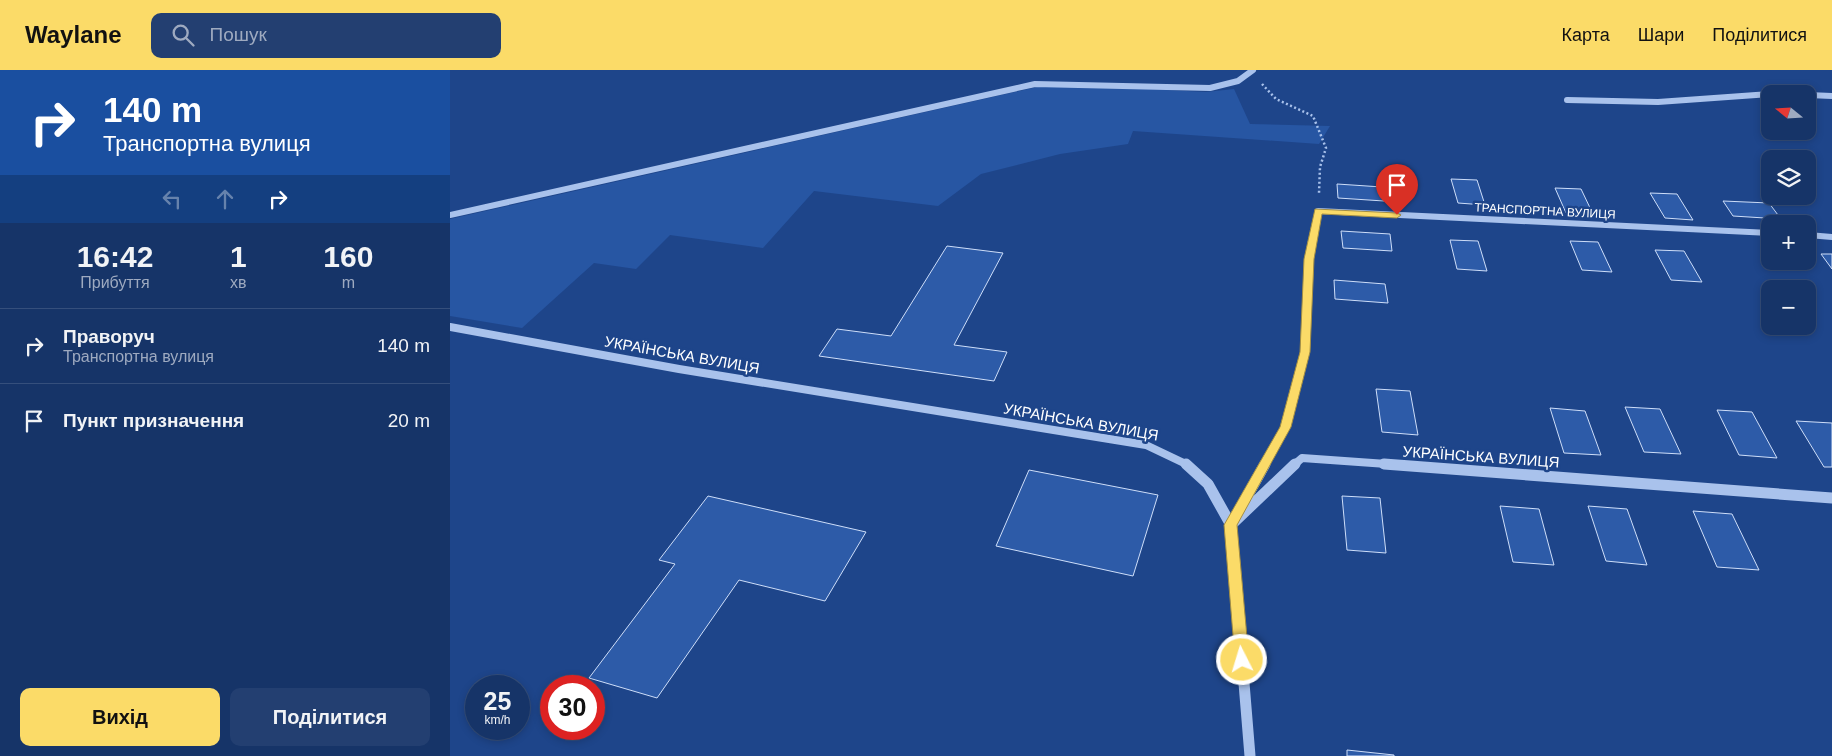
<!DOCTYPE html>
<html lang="uk">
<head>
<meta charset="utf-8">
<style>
	:root { --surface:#163468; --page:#233f71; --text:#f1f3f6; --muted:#9eaac0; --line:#354f7c; --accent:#fbdb68 }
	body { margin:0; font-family:Arial,sans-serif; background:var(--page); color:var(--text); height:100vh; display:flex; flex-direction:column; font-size:19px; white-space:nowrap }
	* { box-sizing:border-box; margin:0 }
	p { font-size:16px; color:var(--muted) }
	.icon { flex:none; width:28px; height:28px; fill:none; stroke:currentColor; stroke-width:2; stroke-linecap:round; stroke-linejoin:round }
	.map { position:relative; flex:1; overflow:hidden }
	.sheet { display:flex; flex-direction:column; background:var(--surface); width:450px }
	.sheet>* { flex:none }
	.hud { background:#1a4fa0; color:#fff; overflow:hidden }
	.needle { width:32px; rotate:288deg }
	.buttons { position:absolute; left:1311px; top:15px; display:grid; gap:10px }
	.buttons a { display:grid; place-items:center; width:55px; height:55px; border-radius:10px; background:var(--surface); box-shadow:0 2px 8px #0003,0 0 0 1px var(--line); font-size:25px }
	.speed { position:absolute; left:15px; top:605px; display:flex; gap:10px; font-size:25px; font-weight:700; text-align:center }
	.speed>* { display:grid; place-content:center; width:65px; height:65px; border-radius:50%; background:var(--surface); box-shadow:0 2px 8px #0003,0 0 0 1px var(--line); line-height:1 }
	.speed small { font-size:12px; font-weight:400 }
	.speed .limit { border:8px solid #d22; background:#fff; color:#111 }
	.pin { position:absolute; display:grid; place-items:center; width:42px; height:42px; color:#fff; margin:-51px -21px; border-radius:50% 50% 50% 0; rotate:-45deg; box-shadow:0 0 5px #0007 }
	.pin .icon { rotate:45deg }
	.me { position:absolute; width:55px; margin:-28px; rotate:355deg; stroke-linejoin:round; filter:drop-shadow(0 0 4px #0008) }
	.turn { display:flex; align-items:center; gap:18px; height:105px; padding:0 20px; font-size:22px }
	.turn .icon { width:65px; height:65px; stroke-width:2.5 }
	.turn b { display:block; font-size:35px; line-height:42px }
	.lanes { display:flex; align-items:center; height:48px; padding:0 20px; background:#0003; justify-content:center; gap:25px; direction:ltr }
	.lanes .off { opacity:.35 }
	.eta { display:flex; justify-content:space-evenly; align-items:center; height:85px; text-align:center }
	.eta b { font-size:30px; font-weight:800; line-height:35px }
	.primary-button { display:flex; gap:10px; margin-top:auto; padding:10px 20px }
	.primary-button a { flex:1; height:58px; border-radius:10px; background:var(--accent); color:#111; font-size:20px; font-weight:800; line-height:58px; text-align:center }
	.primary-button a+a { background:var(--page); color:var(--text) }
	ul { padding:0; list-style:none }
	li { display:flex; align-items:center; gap:15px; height:75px; padding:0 20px; border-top:1px solid var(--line) }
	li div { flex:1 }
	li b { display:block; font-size:19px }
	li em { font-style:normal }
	header { display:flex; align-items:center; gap:30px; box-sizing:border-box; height:70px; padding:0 25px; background:var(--accent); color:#111 }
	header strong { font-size:24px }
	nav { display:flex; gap:28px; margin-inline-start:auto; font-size:18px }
	.search { width:350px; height:45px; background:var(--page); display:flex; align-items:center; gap:12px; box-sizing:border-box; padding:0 18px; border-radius:10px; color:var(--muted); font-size:19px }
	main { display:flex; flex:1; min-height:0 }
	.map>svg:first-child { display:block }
</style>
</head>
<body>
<header>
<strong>Waylane</strong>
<div class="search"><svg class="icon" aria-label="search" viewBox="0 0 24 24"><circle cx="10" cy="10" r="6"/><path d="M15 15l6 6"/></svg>Пошук</div>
<nav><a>Карта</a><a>Шари</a><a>Поділитися</a></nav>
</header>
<main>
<section class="sheet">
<div class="hud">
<div class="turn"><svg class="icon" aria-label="right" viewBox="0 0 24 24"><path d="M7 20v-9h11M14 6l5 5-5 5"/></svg><div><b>140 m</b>Транспортна вулиця</div></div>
<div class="lanes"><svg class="icon off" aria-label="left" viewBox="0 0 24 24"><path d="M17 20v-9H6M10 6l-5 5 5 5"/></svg><svg class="icon off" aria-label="ahead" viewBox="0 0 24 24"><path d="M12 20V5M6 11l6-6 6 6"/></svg><svg class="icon" aria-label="right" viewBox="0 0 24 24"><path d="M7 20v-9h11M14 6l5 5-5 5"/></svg></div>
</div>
<div class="eta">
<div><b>16:42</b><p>Прибуття</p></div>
<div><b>1</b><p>хв</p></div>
<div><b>160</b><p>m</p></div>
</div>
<ul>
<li><svg class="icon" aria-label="right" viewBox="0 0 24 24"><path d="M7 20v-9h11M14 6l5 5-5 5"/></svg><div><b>Праворуч</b><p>Транспортна вулиця</p></div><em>140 m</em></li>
<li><svg class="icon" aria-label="arrive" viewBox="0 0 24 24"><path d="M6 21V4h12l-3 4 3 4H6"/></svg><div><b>Пункт призначення</b></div><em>20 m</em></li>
</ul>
<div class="primary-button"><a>Вихід</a><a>Поділитися</a></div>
</section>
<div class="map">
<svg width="1382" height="686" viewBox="0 0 1382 686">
	<rect width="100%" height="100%" fill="#1e458a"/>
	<path fill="#2756a3" d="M619,15L756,22L784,19L800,54L880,56L869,74L683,61L678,74L610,84L531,104L488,136L364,121L313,178L220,165L186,199L144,193L72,258L0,246V149L587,17Z"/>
	<path fill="#2d5ba8" stroke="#cedef9" d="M1001,109L1027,110L1035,135L1008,133Z
		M887,114L932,117L934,131L888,128Z
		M1105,118L1131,119L1143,144L1116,143Z
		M1200,123L1227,124L1243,150L1215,148Z
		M1273,131L1319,133L1331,149L1283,146Z
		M891,161L940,164L942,181L893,178Z
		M1000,170L1028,171L1037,201L1007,199Z
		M1120,171L1148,172L1162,202L1132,200Z
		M497,176L553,183L504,275L557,282L544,311L369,286L387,259L441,266Z
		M1205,180L1234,181L1252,212L1221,210Z
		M1371,184H1382V199Z
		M884,210L935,214L938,233L885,229Z
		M926,319L960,321L968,365L932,362Z
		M1175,337L1210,339L1231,384L1194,382Z
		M1100,338L1135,341L1151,385L1114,383Z
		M1267,340L1302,342L1327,388L1289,385Z
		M1346,351L1382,353V397H1374Z
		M579,400L708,425L683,506L546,476Z
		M258,426L416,462L375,531L289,510L207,628L139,608L225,494L209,490Z
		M892,426L930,428L936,483L897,480Z
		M1050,436L1089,439L1104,495L1063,492Z
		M1138,436L1177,439L1197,495L1156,491Z
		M1243,441L1282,444L1309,500L1267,497Z
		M897,680L944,685V686H897Z"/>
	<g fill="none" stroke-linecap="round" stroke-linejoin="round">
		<path stroke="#a9c2ec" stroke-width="2.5" stroke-dasharray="2 2.5" stroke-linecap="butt" d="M812,14L826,29L863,46L876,78L870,97L869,123"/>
		<path stroke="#a9c2ec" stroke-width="6" d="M1358,25L1382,26
			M1117,30L1208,32L1320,24
			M0,145L585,14L760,18L788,11L803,0
			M1358,165L1382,167
			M862,172L868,141L1320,163"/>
		<path stroke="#a9c2ec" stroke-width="8" d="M0,257L229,299L696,375L738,395
			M814,395L836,357L855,282L859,189L862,171
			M844,395L852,388L951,395"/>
		<path stroke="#a9c2ec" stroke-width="11" d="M736,394L758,414L781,455L845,394
			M934,394L1382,428
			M800,686L781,455L815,394"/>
	</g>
	<path fill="#fbdb68" stroke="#a38e44" d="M865,139L947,143L951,145L947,148L872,144L864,189L860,282L841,357L787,455L799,590L797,594L792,596L787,594L785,590L774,455L830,357L850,282L854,189Z"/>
	<g text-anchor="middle" stroke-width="5" stroke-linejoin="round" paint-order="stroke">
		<g font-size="12" fill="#fff" stroke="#1e458a">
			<text transform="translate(1095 141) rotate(3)" y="4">ТРАНСПОРТНА ВУЛИЦЯ</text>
		</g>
		<g font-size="15" fill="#fff" stroke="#1e458a">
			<text transform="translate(232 285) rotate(10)" y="5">УКРАЇНСЬКА ВУЛИЦЯ</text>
			<text transform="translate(631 352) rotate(10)" y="5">УКРАЇНСЬКА ВУЛИЦЯ</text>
			<text transform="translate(1031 387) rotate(4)" y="5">УКРАЇНСЬКА ВУЛИЦЯ</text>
		</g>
	</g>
</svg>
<div class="buttons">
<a><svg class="needle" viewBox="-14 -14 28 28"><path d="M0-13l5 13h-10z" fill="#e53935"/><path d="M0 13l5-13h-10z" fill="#9eaac0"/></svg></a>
<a><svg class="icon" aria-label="layers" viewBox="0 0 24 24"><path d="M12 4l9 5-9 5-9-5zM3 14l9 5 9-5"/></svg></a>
<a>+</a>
<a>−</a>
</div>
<div class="speed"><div>25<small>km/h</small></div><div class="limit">30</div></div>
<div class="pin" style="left:947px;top:145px;background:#d93025"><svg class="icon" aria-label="arrive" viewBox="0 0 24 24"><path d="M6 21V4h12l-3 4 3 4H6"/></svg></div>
<svg class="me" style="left:792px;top:590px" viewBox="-20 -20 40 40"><circle r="17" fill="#fbdb68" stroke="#fff" stroke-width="3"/><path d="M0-11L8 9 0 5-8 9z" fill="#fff"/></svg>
</div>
</main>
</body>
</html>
